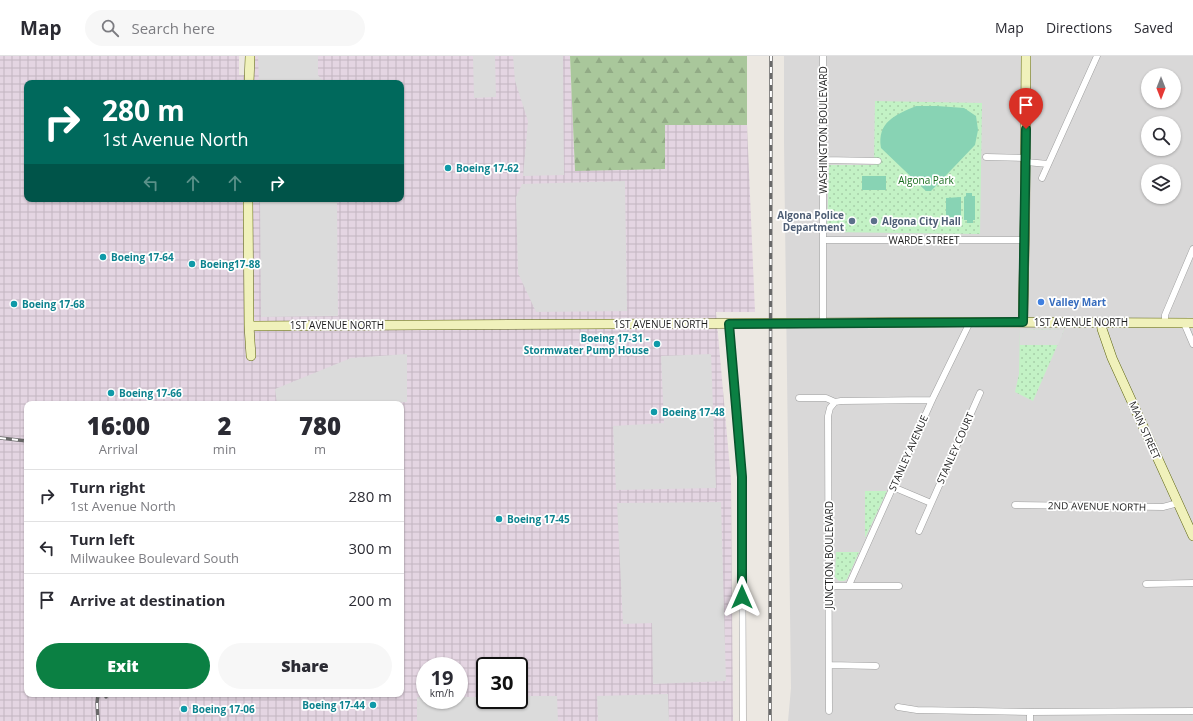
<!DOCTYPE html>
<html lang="en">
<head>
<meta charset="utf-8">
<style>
	:root { --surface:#fff; --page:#f7f7f7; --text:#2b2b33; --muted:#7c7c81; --line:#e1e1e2; --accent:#0b8043 }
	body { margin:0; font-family:"Open Sans",sans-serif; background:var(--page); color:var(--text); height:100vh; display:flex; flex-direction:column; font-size:15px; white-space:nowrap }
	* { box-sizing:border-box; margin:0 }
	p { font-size:13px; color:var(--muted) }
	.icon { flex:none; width:22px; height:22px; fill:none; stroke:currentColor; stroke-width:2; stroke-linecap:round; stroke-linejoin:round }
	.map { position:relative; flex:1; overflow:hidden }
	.side { position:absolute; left:24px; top:345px; width:380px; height:296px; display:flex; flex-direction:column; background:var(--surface); border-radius:8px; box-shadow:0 1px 3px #0004 }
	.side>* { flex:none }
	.banner { position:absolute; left:24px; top:24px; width:380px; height:122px; border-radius:8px; box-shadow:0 1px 3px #0004; background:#00695c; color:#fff; overflow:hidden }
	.needle { width:26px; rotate:180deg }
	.buttons { position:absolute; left:1141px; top:12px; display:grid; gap:8px }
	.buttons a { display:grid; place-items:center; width:40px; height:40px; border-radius:50%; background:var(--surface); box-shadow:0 1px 3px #0004; font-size:20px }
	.speed { position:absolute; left:416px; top:601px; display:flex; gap:8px; font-size:20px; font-weight:700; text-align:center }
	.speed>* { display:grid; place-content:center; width:52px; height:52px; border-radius:50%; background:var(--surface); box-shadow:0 1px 3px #0004; line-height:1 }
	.speed small { font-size:10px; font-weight:400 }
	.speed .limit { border:2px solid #111; border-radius:6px; background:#fff; color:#111 }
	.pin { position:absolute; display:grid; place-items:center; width:34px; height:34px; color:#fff; margin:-41px -17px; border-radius:50% 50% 50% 0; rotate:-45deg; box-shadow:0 0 4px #0007 }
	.pin .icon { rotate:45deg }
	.me { position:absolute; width:44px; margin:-22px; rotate:0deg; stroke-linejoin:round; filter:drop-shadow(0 0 3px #0008) }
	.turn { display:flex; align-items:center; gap:14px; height:84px; padding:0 12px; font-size:18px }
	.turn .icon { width:52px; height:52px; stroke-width:2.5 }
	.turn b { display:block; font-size:28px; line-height:34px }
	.lanes { display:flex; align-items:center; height:38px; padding:0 12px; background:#0003; justify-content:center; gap:20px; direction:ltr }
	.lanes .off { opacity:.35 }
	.eta { display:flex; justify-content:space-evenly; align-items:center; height:68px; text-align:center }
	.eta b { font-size:24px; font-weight:800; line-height:28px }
	.button { display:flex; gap:8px; margin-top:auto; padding:8px 12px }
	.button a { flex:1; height:46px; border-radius:24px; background:var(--accent); color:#fff; font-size:16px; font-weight:800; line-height:46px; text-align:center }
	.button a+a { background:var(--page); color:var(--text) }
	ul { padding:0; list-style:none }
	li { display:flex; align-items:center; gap:12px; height:52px; padding:0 12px; border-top:1px solid var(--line) }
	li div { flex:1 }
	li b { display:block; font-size:15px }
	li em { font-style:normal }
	header { display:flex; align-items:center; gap:24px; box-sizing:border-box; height:56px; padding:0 20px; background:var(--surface); border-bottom:1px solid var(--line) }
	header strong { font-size:19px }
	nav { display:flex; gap:22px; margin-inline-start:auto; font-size:14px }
	.search { width:280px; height:36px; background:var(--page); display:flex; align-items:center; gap:10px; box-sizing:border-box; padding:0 14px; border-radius:22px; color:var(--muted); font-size:15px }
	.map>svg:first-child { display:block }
</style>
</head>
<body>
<header>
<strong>Map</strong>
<div class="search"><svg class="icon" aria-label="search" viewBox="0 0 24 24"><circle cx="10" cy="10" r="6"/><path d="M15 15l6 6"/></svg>Search here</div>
<nav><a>Map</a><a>Directions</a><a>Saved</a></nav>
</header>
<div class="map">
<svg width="1193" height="665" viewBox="0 0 1193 665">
	<defs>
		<pattern id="industrial-grid" width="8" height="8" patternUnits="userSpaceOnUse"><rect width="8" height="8" fill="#e4d5e2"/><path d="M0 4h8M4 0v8" fill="none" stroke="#c3b6c1"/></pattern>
		<pattern id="forest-firs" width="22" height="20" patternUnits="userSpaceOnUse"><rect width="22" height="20" fill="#a9c79b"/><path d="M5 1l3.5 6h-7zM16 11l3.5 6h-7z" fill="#91aa85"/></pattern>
		<pattern id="park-dots" width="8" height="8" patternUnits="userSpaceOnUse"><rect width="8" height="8" fill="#c3f2c5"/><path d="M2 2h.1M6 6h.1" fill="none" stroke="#a7cfa9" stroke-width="1.8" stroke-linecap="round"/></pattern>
	</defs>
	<rect width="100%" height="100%" fill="#ece8e2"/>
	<path fill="#d9d8d8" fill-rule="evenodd" d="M784,0H1193V665H788L791,632L784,86ZM1148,19H1174V45H1148ZM1148,67H1174V93H1148ZM1148,115H1174V141H1148Z"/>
	<path fill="url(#industrial-grid)" fill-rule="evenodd" d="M0,0H239V19H254L255,0H570L575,115L664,69H747L755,256H716L731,424L733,665H0ZM27,27H401V143H27ZM27,348H401V638H27ZM425,610H459V644H425ZM485,610H519V644H485Z"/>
	<path fill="url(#forest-firs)" d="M570,0H747V69H665V113L575,115Z"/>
	<path fill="url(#park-dots)" d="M875,45L982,47L980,178L827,176L829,109H874Z
		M1020,273L1064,274L1033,345L1015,336L1019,318Z
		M865,435H887L865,482Z
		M836,496H859L847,523L844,525H839L835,521Z"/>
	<path fill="#88d3b4" d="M916,50H937L964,52L976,60L978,74L975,89L931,135H926L881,92C877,66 895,59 916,50Z
		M862,120H886V134H862Z
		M966,137H972V140H975V164H973V167H967V164H964V141L966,140Z
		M961,141V170H946V142Z"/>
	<path fill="#dbdbdb" d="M258,0H318V19L324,27H259Z
		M473,0H495L496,41L474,42Z
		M513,0H563L564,119L523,120L528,65L515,25Z
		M625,125L627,255L536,256L518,217L516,141L522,128Z
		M260,143H337L338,260L261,261Z
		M1020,273L1064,274L1058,289H1020Z
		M407,298V346L366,348H277L275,333L351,302Z
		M711,298L716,432L616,434L613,370L664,367L661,300Z
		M721,446L726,625L653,628L652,567L623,568L617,447Z
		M668,638L669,665H598L597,640Z
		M519,640H557L558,665H417V641H425V644H459V641H485V644H519Z"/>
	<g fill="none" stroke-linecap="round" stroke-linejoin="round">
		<g stroke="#9f9f9f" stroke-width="7">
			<path id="street" d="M986,101L1026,102
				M823,104L878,105
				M1026,106L1048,108
				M1042,122L1097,0
				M824,184H1025
				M1165,266V259L1193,193
				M1184,267L1193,288
				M729,268L742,421L743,665
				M823,268V0
				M799,342H826L835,346L841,345L932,344
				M893,431L931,447
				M1015,449L1163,451L1178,447
				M919,475L980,337
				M1146,528L1193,527
				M849,529L932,344L970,266
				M829,530H899
				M829,609L876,610
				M898,651L917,654L1030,656L1193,655
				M829,655L828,360L830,352L835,346
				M1030,665V656"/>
		</g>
		<g stroke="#5d6410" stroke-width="10">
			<path id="secondary" d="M249,27L250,0
				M248,143L249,270L251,300
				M1023,266L1025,159L1026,0
				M1101,266L1102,273L1112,302L1193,480
				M249,270L970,266L1193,267"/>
		</g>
		<use href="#street" stroke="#fff" stroke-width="6"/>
		<use href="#secondary" stroke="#f0f1bb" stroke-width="9"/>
		<g stroke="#696969" stroke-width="3.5">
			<path id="rail" d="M0,382L27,385
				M106,638V641
				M98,665L97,647L98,638
				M770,665L771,0"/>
		</g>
		<use href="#rail" stroke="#fff" stroke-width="2" stroke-dasharray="6" stroke-linecap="butt"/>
	</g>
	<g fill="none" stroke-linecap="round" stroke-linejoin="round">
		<g stroke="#07532c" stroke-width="10">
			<path id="route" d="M742,541V421L729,268L1023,266L1026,73"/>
		</g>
		<use href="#route" stroke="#0b8043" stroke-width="7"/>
	</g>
	<g fill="#0f9aa8" stroke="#fff" stroke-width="1.5">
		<circle cx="448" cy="112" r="4"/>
		<circle cx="103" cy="201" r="4"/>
		<circle cx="192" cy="208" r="4"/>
		<circle cx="14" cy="248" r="4"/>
		<circle cx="657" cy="288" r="4"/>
		<circle cx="111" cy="337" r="4"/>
		<circle cx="654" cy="356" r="4"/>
		<circle cx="499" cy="463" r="4"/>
		<circle cx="373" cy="649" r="4"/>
		<circle cx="184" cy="653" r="4"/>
	</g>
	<g fill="#5c6f8a" stroke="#fff" stroke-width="1.5">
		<circle cx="852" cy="165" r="4"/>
		<circle cx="874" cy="165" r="4"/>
	</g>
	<circle fill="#3f7fe0" stroke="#fff" stroke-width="1.5" cx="1041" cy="246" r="4"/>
	<g text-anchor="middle" stroke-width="3.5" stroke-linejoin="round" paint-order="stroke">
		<g font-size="10" fill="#1b1b1b" stroke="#fff">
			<text transform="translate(823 74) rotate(-90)" y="4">WASHINGTON BOULEVARD</text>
			<text x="924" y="188">WARDE STREET</text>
			<text x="1081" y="270">1ST AVENUE NORTH</text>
			<text x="661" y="272">1ST AVENUE NORTH</text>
			<text x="337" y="273">1ST AVENUE NORTH</text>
			<text transform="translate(1145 374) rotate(66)" y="4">MAIN STREET</text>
			<text transform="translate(955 392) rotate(-66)" y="4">STANLEY COURT</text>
			<text transform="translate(908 397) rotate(-66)" y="4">STANLEY AVENUE</text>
			<text transform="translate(1097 450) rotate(1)" y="4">2ND AVENUE NORTH</text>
			<text transform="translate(829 499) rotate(-90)" y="4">JUNCTION BOULEVARD</text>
		</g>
		<g font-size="10" font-weight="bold" fill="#0d838f" stroke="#fff" text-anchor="start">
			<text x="456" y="116">Boeing 17-62</text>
			<text x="111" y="205">Boeing 17-64</text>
			<text x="200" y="212">Boeing17-88</text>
			<text x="22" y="252">Boeing 17-68</text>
			<text x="649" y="286" text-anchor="end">Boeing 17-31 -<tspan x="649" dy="12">Stormwater Pump House</tspan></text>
			<text x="119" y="341">Boeing 17-66</text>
			<text x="662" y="360">Boeing 17-48</text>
			<text x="507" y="467">Boeing 17-45</text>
			<text x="365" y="653" text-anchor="end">Boeing 17-44</text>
			<text x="192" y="657">Boeing 17-06</text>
		</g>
		<g font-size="10" fill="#176c1c" stroke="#fff">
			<text x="926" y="128">Algona Park</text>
		</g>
		<g font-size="10" font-weight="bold" fill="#4e5e75" stroke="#fff" text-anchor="end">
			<text x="844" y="163">Algona Police<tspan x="844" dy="12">Department</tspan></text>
			<text x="882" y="169" text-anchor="start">Algona City Hall</text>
		</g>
		<g font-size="10" font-weight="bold" fill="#366cbe" stroke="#fff" text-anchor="start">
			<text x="1049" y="250">Valley Mart</text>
		</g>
	</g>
</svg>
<div class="buttons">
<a><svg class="needle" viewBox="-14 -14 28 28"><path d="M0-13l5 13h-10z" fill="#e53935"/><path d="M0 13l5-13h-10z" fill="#7c7c81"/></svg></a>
<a><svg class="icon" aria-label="search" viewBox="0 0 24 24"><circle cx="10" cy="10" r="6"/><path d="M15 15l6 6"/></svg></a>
<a><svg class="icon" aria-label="layers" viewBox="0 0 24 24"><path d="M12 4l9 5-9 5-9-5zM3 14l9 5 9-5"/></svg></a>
</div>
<div class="speed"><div>19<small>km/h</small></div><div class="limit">30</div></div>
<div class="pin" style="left:1026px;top:73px;background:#d93025"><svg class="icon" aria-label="arrive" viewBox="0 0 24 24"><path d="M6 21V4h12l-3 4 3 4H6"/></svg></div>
<svg class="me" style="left:742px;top:541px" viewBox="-20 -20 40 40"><path d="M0-17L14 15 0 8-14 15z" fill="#0b8043" stroke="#fff" stroke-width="4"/></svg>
<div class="banner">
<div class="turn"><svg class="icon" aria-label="right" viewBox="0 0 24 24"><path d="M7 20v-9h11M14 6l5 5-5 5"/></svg><div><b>280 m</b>1st Avenue North</div></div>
<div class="lanes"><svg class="icon off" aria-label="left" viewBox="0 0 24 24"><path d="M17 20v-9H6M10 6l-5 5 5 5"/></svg><svg class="icon off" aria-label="ahead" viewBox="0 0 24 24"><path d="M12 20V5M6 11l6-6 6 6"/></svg><svg class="icon off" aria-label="ahead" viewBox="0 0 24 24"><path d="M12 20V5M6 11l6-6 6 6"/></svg><svg class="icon" aria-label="right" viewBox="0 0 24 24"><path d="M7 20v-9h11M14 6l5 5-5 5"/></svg></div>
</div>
<section class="side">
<div class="eta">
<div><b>16:00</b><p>Arrival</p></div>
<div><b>2</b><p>min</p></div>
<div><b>780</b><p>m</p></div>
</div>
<ul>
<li><svg class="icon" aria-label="right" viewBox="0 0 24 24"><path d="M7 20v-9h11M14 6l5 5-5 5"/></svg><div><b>Turn right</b><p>1st Avenue North</p></div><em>280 m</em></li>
<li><svg class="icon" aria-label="left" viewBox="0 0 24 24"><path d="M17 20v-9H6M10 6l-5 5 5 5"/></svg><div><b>Turn left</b><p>Milwaukee Boulevard South</p></div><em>300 m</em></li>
<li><svg class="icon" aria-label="arrive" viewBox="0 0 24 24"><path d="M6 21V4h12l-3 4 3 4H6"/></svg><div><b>Arrive at destination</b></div><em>200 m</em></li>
</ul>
<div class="button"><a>Exit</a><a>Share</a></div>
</section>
</div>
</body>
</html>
